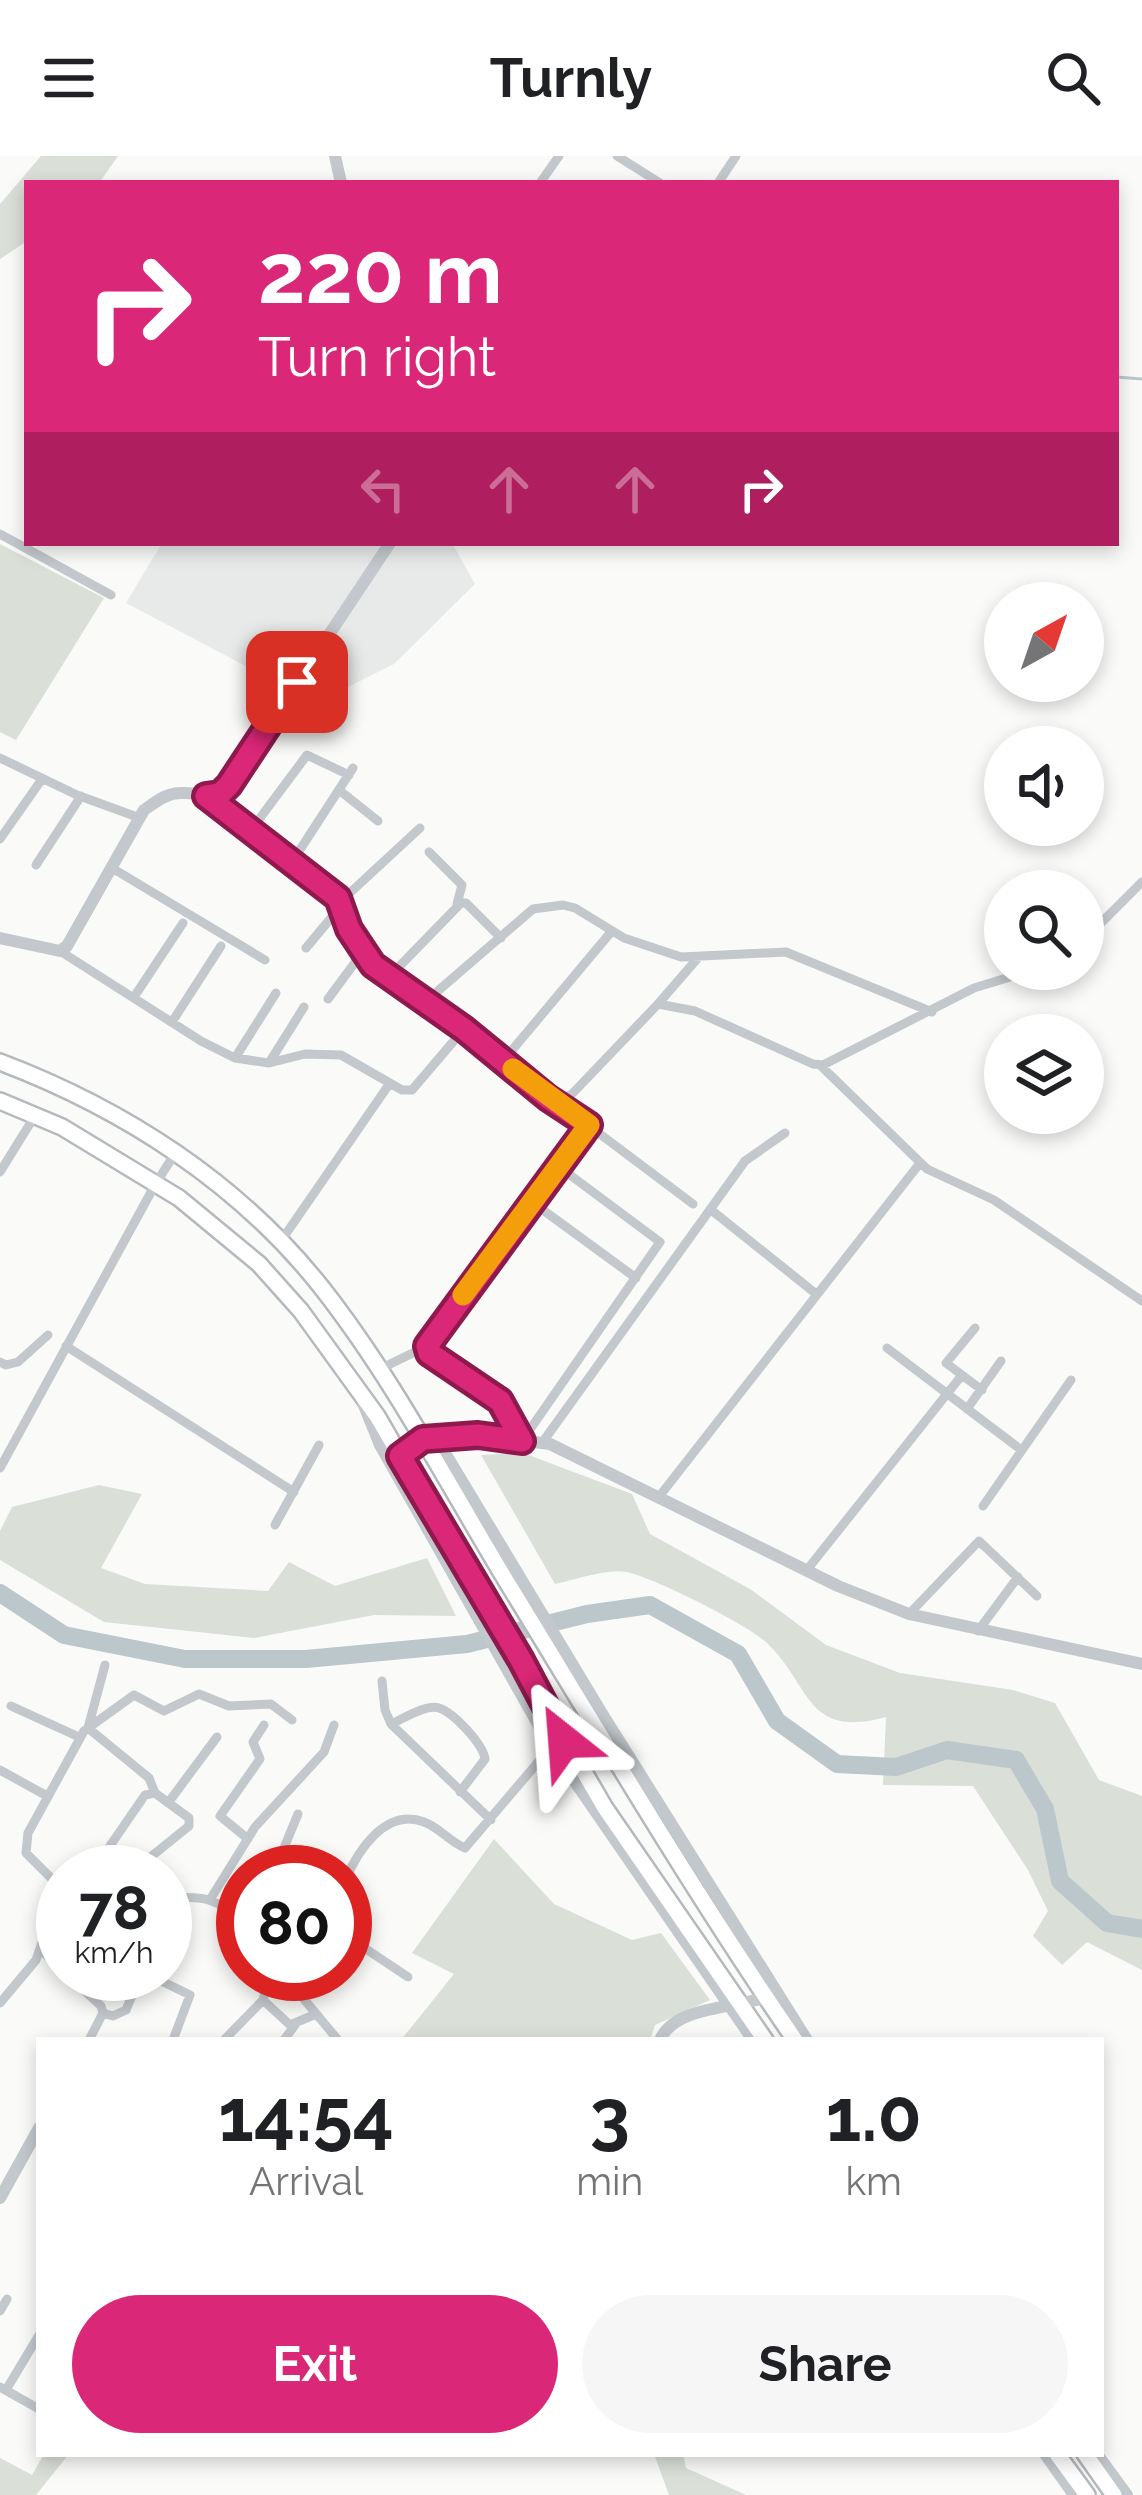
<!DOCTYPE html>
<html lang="en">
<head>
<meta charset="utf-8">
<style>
	:root { --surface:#fff; --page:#f6f6f6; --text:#202124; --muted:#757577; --accent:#db2777 }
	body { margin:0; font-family:Raleway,sans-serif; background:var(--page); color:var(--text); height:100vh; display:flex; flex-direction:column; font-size:45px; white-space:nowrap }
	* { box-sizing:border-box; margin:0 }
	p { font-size:39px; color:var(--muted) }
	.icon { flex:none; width:66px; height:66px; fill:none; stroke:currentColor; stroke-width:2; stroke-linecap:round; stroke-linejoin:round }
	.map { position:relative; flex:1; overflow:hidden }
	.sheet { position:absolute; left:36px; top:1881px; width:1068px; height:420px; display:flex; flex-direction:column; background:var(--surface); border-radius:0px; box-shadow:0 6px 18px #0003 }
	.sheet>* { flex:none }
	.top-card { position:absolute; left:24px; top:24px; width:1095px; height:366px; border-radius:0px; box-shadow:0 6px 18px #0003; background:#db2777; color:#fff; overflow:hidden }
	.needle { width:78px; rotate:40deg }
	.controls { position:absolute; left:984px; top:426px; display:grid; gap:24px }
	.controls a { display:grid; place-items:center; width:120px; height:120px; border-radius:50%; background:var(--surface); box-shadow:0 6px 18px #0003; font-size:60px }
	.speed { position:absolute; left:36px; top:1689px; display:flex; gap:24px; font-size:60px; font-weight:700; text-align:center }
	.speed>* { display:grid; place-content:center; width:156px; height:156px; border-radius:50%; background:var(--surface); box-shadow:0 6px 18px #0003; line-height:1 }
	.speed small { font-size:30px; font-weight:400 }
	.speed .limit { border:18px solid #d22; background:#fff; color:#111 }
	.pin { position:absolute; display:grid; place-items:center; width:102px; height:102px; color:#fff; margin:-51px; border-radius:24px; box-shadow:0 6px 18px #0006 }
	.me { position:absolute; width:132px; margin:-66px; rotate:332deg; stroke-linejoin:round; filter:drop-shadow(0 0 9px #0008) }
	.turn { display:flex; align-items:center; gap:42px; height:252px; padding:0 36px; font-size:54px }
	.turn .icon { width:156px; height:156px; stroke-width:2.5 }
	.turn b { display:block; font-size:84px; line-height:102px }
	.lanes { display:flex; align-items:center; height:114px; padding:0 36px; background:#0003; justify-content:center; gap:60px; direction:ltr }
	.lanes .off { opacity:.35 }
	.eta { display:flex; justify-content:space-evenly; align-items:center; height:204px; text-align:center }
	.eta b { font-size:72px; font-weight:700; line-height:84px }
	.action { display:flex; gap:24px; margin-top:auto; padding:24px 36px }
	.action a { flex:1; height:138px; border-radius:72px; background:var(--accent); color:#fff; font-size:48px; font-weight:700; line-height:138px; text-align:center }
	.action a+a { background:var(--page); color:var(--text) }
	header { display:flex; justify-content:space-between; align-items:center; height:156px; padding:0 36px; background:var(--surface); font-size:54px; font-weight:700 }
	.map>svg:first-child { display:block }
</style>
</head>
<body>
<header><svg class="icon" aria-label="menu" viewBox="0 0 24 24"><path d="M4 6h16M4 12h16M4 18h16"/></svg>Turnly<svg class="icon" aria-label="search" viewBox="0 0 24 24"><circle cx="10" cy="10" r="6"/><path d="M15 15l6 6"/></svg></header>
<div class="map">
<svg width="1142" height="2339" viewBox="0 0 1142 2339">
	<rect width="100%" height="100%" fill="#fafaf8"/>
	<path fill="#e8e9e9" d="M162,387H452L475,428L394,508L316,547L126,447Z"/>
	<path fill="#dadfd7" d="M41,0H118L99,27H27V85L0,103V48Z
		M0,388L104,442L16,584L0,576Z
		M523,1297L632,1338L650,1378L750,1433L826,1489L900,1517L1013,1534L1055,1547L1099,1624L1142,1640V1814L1087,1786L1062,1809L1033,1780L1048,1755L1028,1714L973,1630L883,1629L886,1561C805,1583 812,1530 767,1487C747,1468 654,1422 627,1416C607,1412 575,1424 555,1428L481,1299Z
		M99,1329L142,1338L101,1412L145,1428L268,1435L289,1406L335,1430L427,1402L456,1460L374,1459L254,1482L104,1466L0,1404V1375L12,1351Z
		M494,1683L554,1748L632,1784L661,1777L710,1844L655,1869L650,1884L612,1881L609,1884H511L508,1881L401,1884L454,1818L412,1797Z
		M44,2298H69L36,2339H0V2302L32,2319Z
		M654,2298H683L686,2312L746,2339H669Z"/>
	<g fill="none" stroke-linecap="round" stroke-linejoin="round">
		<path stroke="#bbc7cb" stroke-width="3" d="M1116,221L1142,223"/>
		<path stroke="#bbc7cb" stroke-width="18" d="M0,1437L64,1479L185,1503H306L467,1488L587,1458L650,1449L738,1498L777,1565L837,1608L896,1611L947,1594L1016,1604L1045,1653L1060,1725L1107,1767L1142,1773"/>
		<g stroke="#b4b9bd" stroke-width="20">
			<path id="trunk" d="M0,906C124,953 239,1027 322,1132C395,1225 449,1331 510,1431C603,1583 694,1737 795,1884
				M0,945L62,971L179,1042L259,1108L301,1155L377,1260L605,1652L765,1884
				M1057,2298L1087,2339
				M1085,2298L1114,2339"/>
		</g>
		<path stroke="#c3c8cc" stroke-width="9" d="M617,0L660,27
			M540,27L559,0
			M718,27L736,0
			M0,378L111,439
			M0,602L77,639L140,662
			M339,634L378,665
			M206,640L332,737L354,783L373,809L556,945L572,938L658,848L695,855L813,908L823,909L974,832L1036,813
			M251,674L307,599L349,619
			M0,683L42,623
			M429,696L462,729L457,748
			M292,706L353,612
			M36,709L81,640
			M112,712L265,804
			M340,746L420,672
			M1083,785L1142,726
			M306,792L341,750
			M60,795L201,885L235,902L269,907L305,898L341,899L402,934H412L464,873
			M389,821L461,747H466L501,782
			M134,841L183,767
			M328,843L362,797
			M425,846L533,753L563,749L575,752L624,782L681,801L786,796L932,856
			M658,848L697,803
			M172,866L221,790
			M235,902L276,837
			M503,905L611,776
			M269,907L304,851
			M820,909L927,1013L994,1044L1142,1145
			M556,945L693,1048
			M558,1010L660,1086L522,1285L500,1245L429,1197V1184L589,969
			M0,1016L36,958
			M532,1046L636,1122
			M710,1053L815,1137
			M281,1085L390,927
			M975,1172L946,1207L982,1234
			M66,1190L294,1336
			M887,1192L1020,1293
			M0,1206L6,1209L18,1206L48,1179
			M380,1213L427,1190
			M967,1253L1001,1205
			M542,1287L745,1005L785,977
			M0,1312L156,1027L176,996
			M658,1342L920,1007
			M983,1350L1071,1224
			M275,1369L319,1289
			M806,1415L962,1219
			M909,1458L979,1385L1037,1440
			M978,1475L1018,1421
			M105,1509L88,1572L149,1622L155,1637
			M382,1525L385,1554L391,1568L491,1664
			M11,1550L79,1581
			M391,1568C403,1563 426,1548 439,1552C454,1557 483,1588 485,1603L460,1636
			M0,1614L47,1640
			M168,1647L217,1581
			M248,1683L220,1660L260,1603L253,1586L264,1569
			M92,1716L145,1639L155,1637L189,1662V1670L132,1716
			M274,1716L298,1658
			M345,1725C357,1696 385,1651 424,1666C440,1672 450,1686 465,1692L551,1591
			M211,1742L255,1671L324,1596L334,1569
			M165,1743C200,1739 220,1741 243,1769
			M345,1779L408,1821
			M41,1794L63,1815
			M66,1818L101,1850L103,1857L89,1884
			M147,1818L190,1839L173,1884
			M283,1818L338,1884
			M263,1844L290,1869L316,1858
			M0,1847L36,1804L58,1740L54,1725L26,1697L28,1677L84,1575L134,1539L164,1555L199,1538L229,1550L271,1548L292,1564
			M103,1857L113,1860L126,1854L141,1818
			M224,1884L263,1844L270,1818
			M284,1884L295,1869
			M0,2155L7,2143
			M0,2231L39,2253
			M6,2234L39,2179"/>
		<path stroke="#c3c8cc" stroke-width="12" d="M335,0L341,27
			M0,782L60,795L67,790L144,654C156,646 166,637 181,637C201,636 212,644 229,629L390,387
			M363,1247L380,1289L551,1591L753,1884
			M436,1282L603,1559L807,1884
			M390,1307L423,1283L478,1279L550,1288L838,1430L909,1458L1142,1508
			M660,1884C675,1849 736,1853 769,1840
			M0,2042L39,1972
			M1045,2298L1074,2339
			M1097,2298L1127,2339"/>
		<use href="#trunk" stroke="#fff" stroke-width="15"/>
	</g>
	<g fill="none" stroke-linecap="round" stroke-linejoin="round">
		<g stroke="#8e194d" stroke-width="30">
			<path id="route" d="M297,526L229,629L220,638L206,640L338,742L349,773L373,809L464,873L548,942L589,969L427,1190L429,1197L500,1245L522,1285L478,1279L423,1283L400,1300L521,1504L564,1585"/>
		</g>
		<use href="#route" stroke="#db2777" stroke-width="21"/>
		<path stroke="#f59e0b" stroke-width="21" d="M463,1139L589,969L513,913"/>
	</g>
</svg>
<div class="controls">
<a><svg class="needle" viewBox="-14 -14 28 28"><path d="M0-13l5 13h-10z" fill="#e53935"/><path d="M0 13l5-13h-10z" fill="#757577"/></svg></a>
<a><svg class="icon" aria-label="sound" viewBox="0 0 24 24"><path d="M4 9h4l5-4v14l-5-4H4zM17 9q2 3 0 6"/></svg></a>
<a><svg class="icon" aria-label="search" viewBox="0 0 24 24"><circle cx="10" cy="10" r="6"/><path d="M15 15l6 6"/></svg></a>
<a><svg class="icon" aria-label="layers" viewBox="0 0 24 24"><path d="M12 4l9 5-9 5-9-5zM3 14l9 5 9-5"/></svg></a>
</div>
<div class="speed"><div>78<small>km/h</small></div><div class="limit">80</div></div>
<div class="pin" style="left:297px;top:526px;background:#d93025"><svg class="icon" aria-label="arrive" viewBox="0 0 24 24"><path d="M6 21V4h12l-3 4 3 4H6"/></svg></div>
<svg class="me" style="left:564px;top:1585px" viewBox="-20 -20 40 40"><path d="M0-17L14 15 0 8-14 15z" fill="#db2777" stroke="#fff" stroke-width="4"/></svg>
<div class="top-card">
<div class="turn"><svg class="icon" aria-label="right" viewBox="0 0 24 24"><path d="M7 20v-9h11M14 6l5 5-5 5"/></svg><div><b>220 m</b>Turn right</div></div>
<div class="lanes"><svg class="icon off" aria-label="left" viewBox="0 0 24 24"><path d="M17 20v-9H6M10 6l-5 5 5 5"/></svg><svg class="icon off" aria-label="ahead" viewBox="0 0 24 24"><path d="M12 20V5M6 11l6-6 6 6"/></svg><svg class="icon off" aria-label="ahead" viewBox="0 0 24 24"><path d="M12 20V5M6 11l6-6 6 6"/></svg><svg class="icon" aria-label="right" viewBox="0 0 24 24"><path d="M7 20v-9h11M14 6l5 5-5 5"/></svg></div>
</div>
<section class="sheet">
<div class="eta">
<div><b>14:54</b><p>Arrival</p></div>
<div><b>3</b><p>min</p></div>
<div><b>1.0</b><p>km</p></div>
</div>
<div class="action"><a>Exit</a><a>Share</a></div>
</section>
</div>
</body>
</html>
